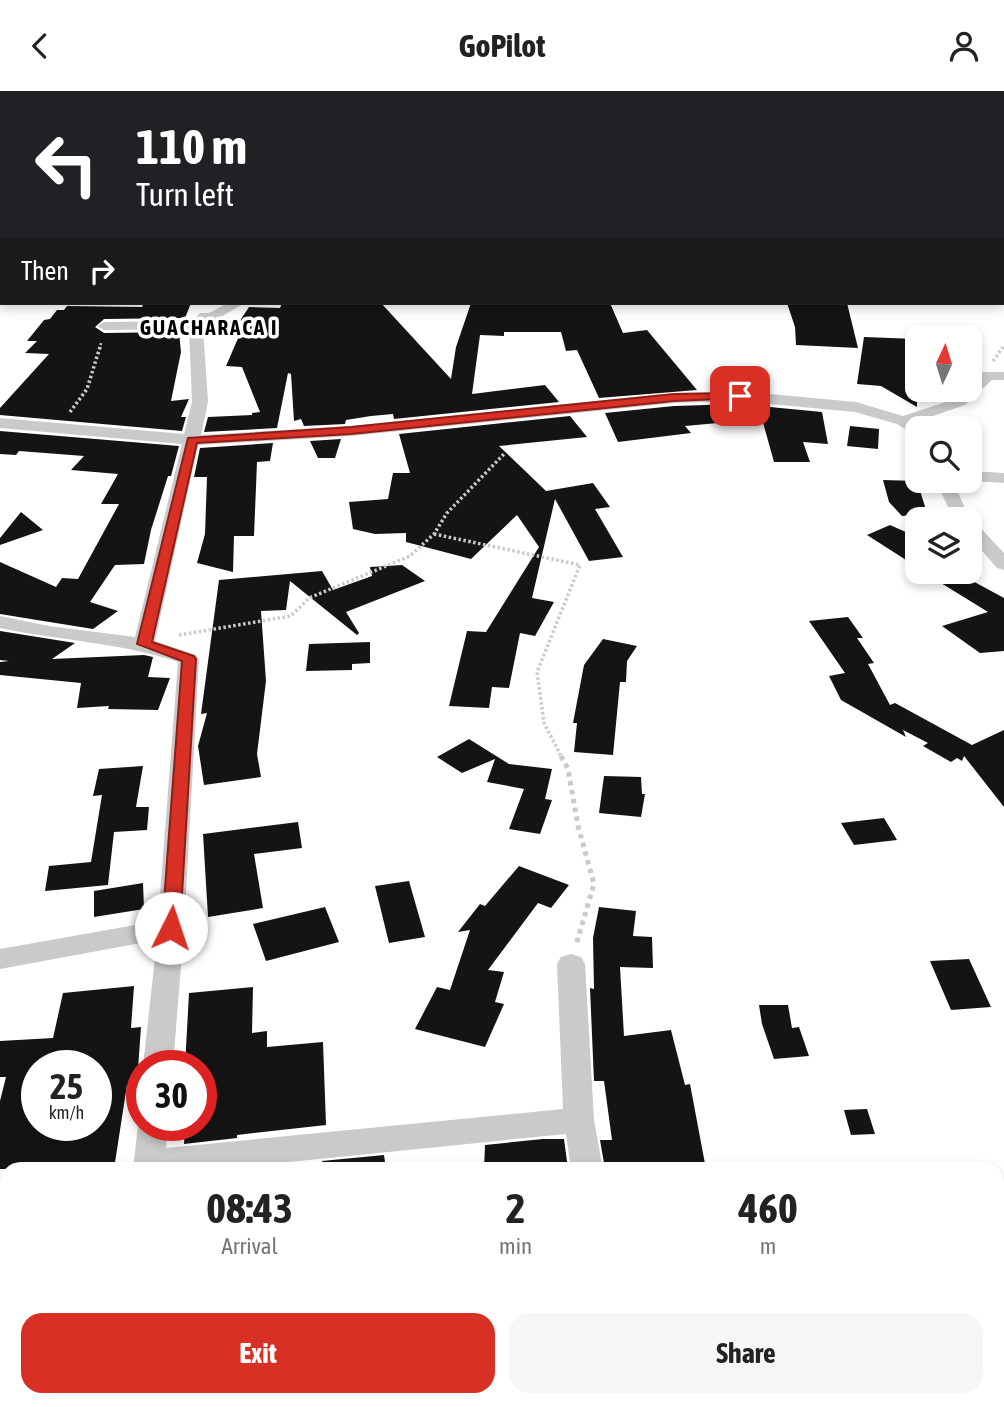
<!DOCTYPE html>
<html lang="en">
<head>
<meta charset="utf-8">
<style>
	:root { --surface:#fff; --page:#f6f6f6; --text:#222; --muted:#767676; --accent:#d93025 }
	body { margin:0; font-family:"Asap Condensed",sans-serif; background:var(--page); color:var(--text); height:100vh; display:flex; flex-direction:column; font-size:26px; white-space:nowrap }
	* { box-sizing:border-box; margin:0 }
	p { font-size:23px; color:var(--muted) }
	.icon { flex:none; width:38px; height:38px; fill:none; stroke:currentColor; stroke-width:2; stroke-linecap:round; stroke-linejoin:round }
	.map { position:relative; flex:1; overflow:hidden }
	.drawer { position:absolute; left:0px; top:1071px; width:1004px; height:245px; display:flex; flex-direction:column; background:var(--surface); border-radius:21px 21px 0 0; box-shadow:0 4px 10px #0003 }
	.drawer>* { flex:none }
	.banner { position:absolute; left:0px; top:0px; width:1004px; height:214px; box-shadow:0 4px 10px #0003; background:#202124; color:#fff; overflow:hidden }
	.needle { width:46px; rotate:4deg }
	.controls { position:absolute; left:905px; top:234px; display:grid; gap:14px }
	.controls a { display:grid; place-items:center; width:77px; height:77px; border-radius:14px; background:var(--surface); box-shadow:0 4px 10px #0003; font-size:35px }
	.speed { position:absolute; left:21px; top:959px; display:flex; gap:14px; font-size:35px; font-weight:700; text-align:center }
	.speed>* { display:grid; place-content:center; width:91px; height:91px; border-radius:50%; background:var(--surface); box-shadow:0 4px 10px #0003; line-height:1 }
	.speed small { font-size:18px; font-weight:400 }
	.speed .limit { border:10px solid #d22; background:#fff; color:#111 }
	.pin { position:absolute; display:grid; place-items:center; width:60px; height:60px; color:#fff; margin:-30px; border-radius:14px; box-shadow:0 4px 10px #0006 }
	.me { position:absolute; width:77px; margin:-38px; rotate:4deg; stroke-linejoin:round; filter:drop-shadow(0 0 5px #0008) }
	.turn { display:flex; align-items:center; gap:24px; height:147px; padding:0 21px; font-size:32px }
	.turn .icon { width:91px; height:91px; stroke-width:2.5 }
	.turn b { display:block; font-size:49px; line-height:60px }
	.then { display:flex; align-items:center; height:66px; padding:0 21px; background:#0003; gap:14px; font-size:26px }
	.eta { display:flex; justify-content:space-evenly; align-items:center; height:119px; text-align:center }
	.eta b { font-size:42px; font-weight:700; line-height:49px }
	.button { display:flex; gap:14px; margin-top:auto; padding:14px 21px }
	.button a { flex:1; height:80px; border-radius:21px; background:var(--accent); color:#fff; font-size:28px; font-weight:700; line-height:80px; text-align:center }
	.button a+a { background:var(--page); color:var(--text) }
	header { display:flex; justify-content:space-between; align-items:center; height:91px; padding:0 21px; background:var(--surface); font-size:32px; font-weight:700 }
	.map>svg:first-child { display:block }
</style>
</head>
<body>
<header><svg class="icon" aria-label="back" viewBox="0 0 24 24"><path d="M15 5l-7 7 7 7"/></svg>GoPilot<svg class="icon" aria-label="person" viewBox="0 0 24 24"><circle cx="12" cy="8" r="4"/><path d="M4 21q1-7 8-7t8 7"/></svg></header>
<div class="map">
<svg width="1004" height="1316" viewBox="0 0 1004 1316">
	<rect width="100%" height="100%" fill="#fff"/>
	<path fill="#141414" fill-rule="evenodd" d="M144,212H191L185,227L104,228L95,236L104,242L179,241L181,261L171,310L189,308L181,326H186L182,340L0,324V317L49,263L25,262L37,250H27L44,229L50,228L57,219H64L67,215L142,216Z
		M282,212H381L451,288L456,256L471,212H610L623,242L647,239L697,299L599,307L577,259L566,260L561,241H504V245L480,244L472,303L545,294L559,311L394,328L393,323L371,325L346,329L345,333L304,335L301,328L294,330L291,283L288,282L277,337L204,341L208,326L252,324V322L260,321L242,276L226,275L239,245H230L249,216L280,217Z
		M787,212H847L858,257L796,254L795,236Z
		M864,246L917,248V316L881,295L857,293Z
		M739,313L822,321L828,353L803,351L810,371H774L762,328L685,335L691,342L618,351L605,322L674,315Z
		M570,325L587,346L499,355L546,400L593,392L610,416L595,418L623,466L589,470L555,408L532,507L554,511L535,545L520,542L509,597L492,596L489,617L449,615L467,540L486,541L539,456L517,424L471,468L406,451V442L375,443L353,438L349,411L388,408L393,382H410L399,343Z
		M850,335L879,338L878,358L847,355Z
		M0,340L179,355L171,385H168L151,439L144,473L115,474L90,511L118,520L93,538L0,523V471L56,496L62,487L78,488L119,413H101L118,383L71,379L84,365L19,360L16,364L0,363Z
		M341,348L335,367H318L310,350Z
		M273,352L270,370L257,371L254,445H234L233,481L197,472L205,443L207,386H194L200,357Z
		M883,389L917,390L927,422L902,425L889,411Z
		M21,421L43,439L0,454V447Z
		M890,434L917,446V476L867,444Z
		M402,474L425,490L346,521L359,542L357,544L290,490L286,519L261,520L266,590L257,663L261,686L204,694L198,655L207,622L201,623L219,489L322,480L333,499L372,485L370,476Z
		M948,481H956L1004,507V560L980,562L942,535L988,521L941,492Z
		M848,526L863,547H857L874,572L868,573L890,614L895,612L972,654L1004,639V716L964,665L962,670L957,667L951,671L923,655L928,652L903,639L906,646L841,609L829,585L845,582L809,530Z
		M0,540L75,552L52,568L144,564L153,566L148,586L170,587L158,619L108,618L109,615L77,617L81,592L0,584V571L9,570L0,569Z
		M603,548L637,555L627,570L626,591H620L613,664L574,661L577,632H573L584,574Z
		M370,551V572L352,573V579L306,580L309,553Z
		M469,648L509,673L552,678L545,708L552,709L540,743L509,738L524,698L487,691L495,668L462,682L437,666Z
		M143,675L136,716H149L147,739L114,741L108,794L45,800L49,775L91,771L102,704L93,705L99,678Z
		M604,685L641,686L642,703H645L641,726L599,722Z
		M884,727L897,749L854,754L841,732Z
		M298,731L302,757L254,763L263,817L208,826L203,743Z
		M519,775L569,794L551,817L538,812L488,879L504,881L495,911L504,913L485,956L415,938L437,896L450,899L470,839L458,841L480,813L485,815Z
		M409,790L425,846L389,852L375,795Z
		M143,792L144,818L94,826V800Z
		M325,816L339,851L266,870L253,833Z
		M599,816L636,820L633,845L652,846L653,877L620,876L624,945L671,939L685,994L690,993L706,1078H605L600,1049H612L604,990H594L590,897L594,898L593,847Z
		M969,868L991,916L951,919L930,870Z
		M134,895L131,937L141,936L137,992L127,994L114,1078H0V1010L6,986H0V950L53,947L63,902ZM37,975H96V1034H34Z
		M253,896L252,942L267,940V956L323,951L326,1034L237,1044V1047L184,1053L185,1034H201V975H185L189,902Z
		M759,914H788L792,937L799,936L809,965L774,968L762,933Z
		M867,1018L875,1043L851,1044L844,1019Z
		M543,1048H564L568,1078H484L485,1054Z
		M384,1064L386,1078H322V1070Z"/>
	<g fill="none" stroke-linecap="round" stroke-linejoin="round">
		<path stroke="#cacaca" stroke-width="2.5" stroke-dasharray="2 2" stroke-linecap="butt" d="M100,258L101,251
			M1002,258L1004,255"/>
		<path stroke="#cacaca" stroke-width="3.5" stroke-dasharray="2.5 2.5" stroke-linecap="butt" d="M993,270L1003,256
			M70,321L87,298L100,256
			M434,443L580,474L537,581L544,632L562,667
			M179,544L291,525L309,507L410,465L434,443L447,422L504,363"/>
		<path stroke="#cacaca" stroke-width="5" stroke-dasharray="4.5 4.5" stroke-linecap="butt" d="M561,665L568,678L578,735L594,793L576,854"/>
		<path fill="#cacaca" fill-rule="evenodd" d="M228,212H245L203,236L208,311L201,344L351,335L674,302L739,300L856,311L903,325L955,308L963,299H970V293L983,281H1004V289H992L965,314L915,331L923,338H917V346L897,333L855,321L739,310L674,312L351,345L198,354L155,550L196,564L199,568L184,837L173,975H143L157,849L0,878V858L158,830L178,571C121,552 59,549 0,537V525L49,535L135,546L182,353L0,337V327L184,343L192,311L189,238L104,239L97,235L104,231L192,230L200,222H209Z
			M970,380L1004,382V392L970,390Z
			M936,390H953L971,431L976,432L1004,462V479L997,477L970,446V429H954Z
			M571,863L581,866L585,873L594,1029L603,1078H571L566,1043L218,1078H133L138,1034L142,1026V1034H168L166,1057L563,1018L557,873L561,866Z
			M112,1309H148V1316H112Z
			M607,1309H643L644,1316H608Z"/>
	</g>
	<path fill="#d93025" stroke="#8d1f18" stroke-width="2" d="M740,302L743,303V307L674,310L351,343L197,352L152,551L194,565L196,568L180,837L178,841H165L162,837L182,570L137,553L188,347L351,336L674,303Z"/>
	<g text-anchor="middle" stroke-width="7" stroke-linejoin="round" paint-order="stroke">
		<g font-size="21" font-weight="bold" letter-spacing="2" fill="#000" stroke="#fff">
			<text x="209" y="244">GUACHARACA I</text>
		</g>
	</g>
</svg>
<div class="controls">
<a><svg class="needle" viewBox="-14 -14 28 28"><path d="M0-13l5 13h-10z" fill="#e53935"/><path d="M0 13l5-13h-10z" fill="#767676"/></svg></a>
<a><svg class="icon" aria-label="search" viewBox="0 0 24 24"><circle cx="10" cy="10" r="6"/><path d="M15 15l6 6"/></svg></a>
<a><svg class="icon" aria-label="layers" viewBox="0 0 24 24"><path d="M12 4l9 5-9 5-9-5zM3 14l9 5 9-5"/></svg></a>
</div>
<div class="speed"><div>25<small>km/h</small></div><div class="limit">30</div></div>
<div class="pin" style="left:740px;top:305px;background:#d93025"><svg class="icon" aria-label="arrive" viewBox="0 0 24 24"><path d="M6 21V4h12l-3 4 3 4H6"/></svg></div>
<svg class="me" style="left:171px;top:837px" viewBox="-20 -20 40 40"><circle r="19" fill="#fff"/><path d="M0-13L10 11 0 6-10 11z" fill="#d93025"/></svg>
<div class="banner">
<div class="turn"><svg class="icon" aria-label="left" viewBox="0 0 24 24"><path d="M17 20v-9H6M10 6l-5 5 5 5"/></svg><div><b>110 m</b>Turn left</div></div>
<div class="then">Then<svg class="icon" aria-label="right" viewBox="0 0 24 24"><path d="M7 20v-9h11M14 6l5 5-5 5"/></svg></div>
</div>
<section class="drawer">
<div class="eta">
<div><b>08:43</b><p>Arrival</p></div>
<div><b>2</b><p>min</p></div>
<div><b>460</b><p>m</p></div>
</div>
<div class="button"><a>Exit</a><a>Share</a></div>
</section>
</div>
</body>
</html>
